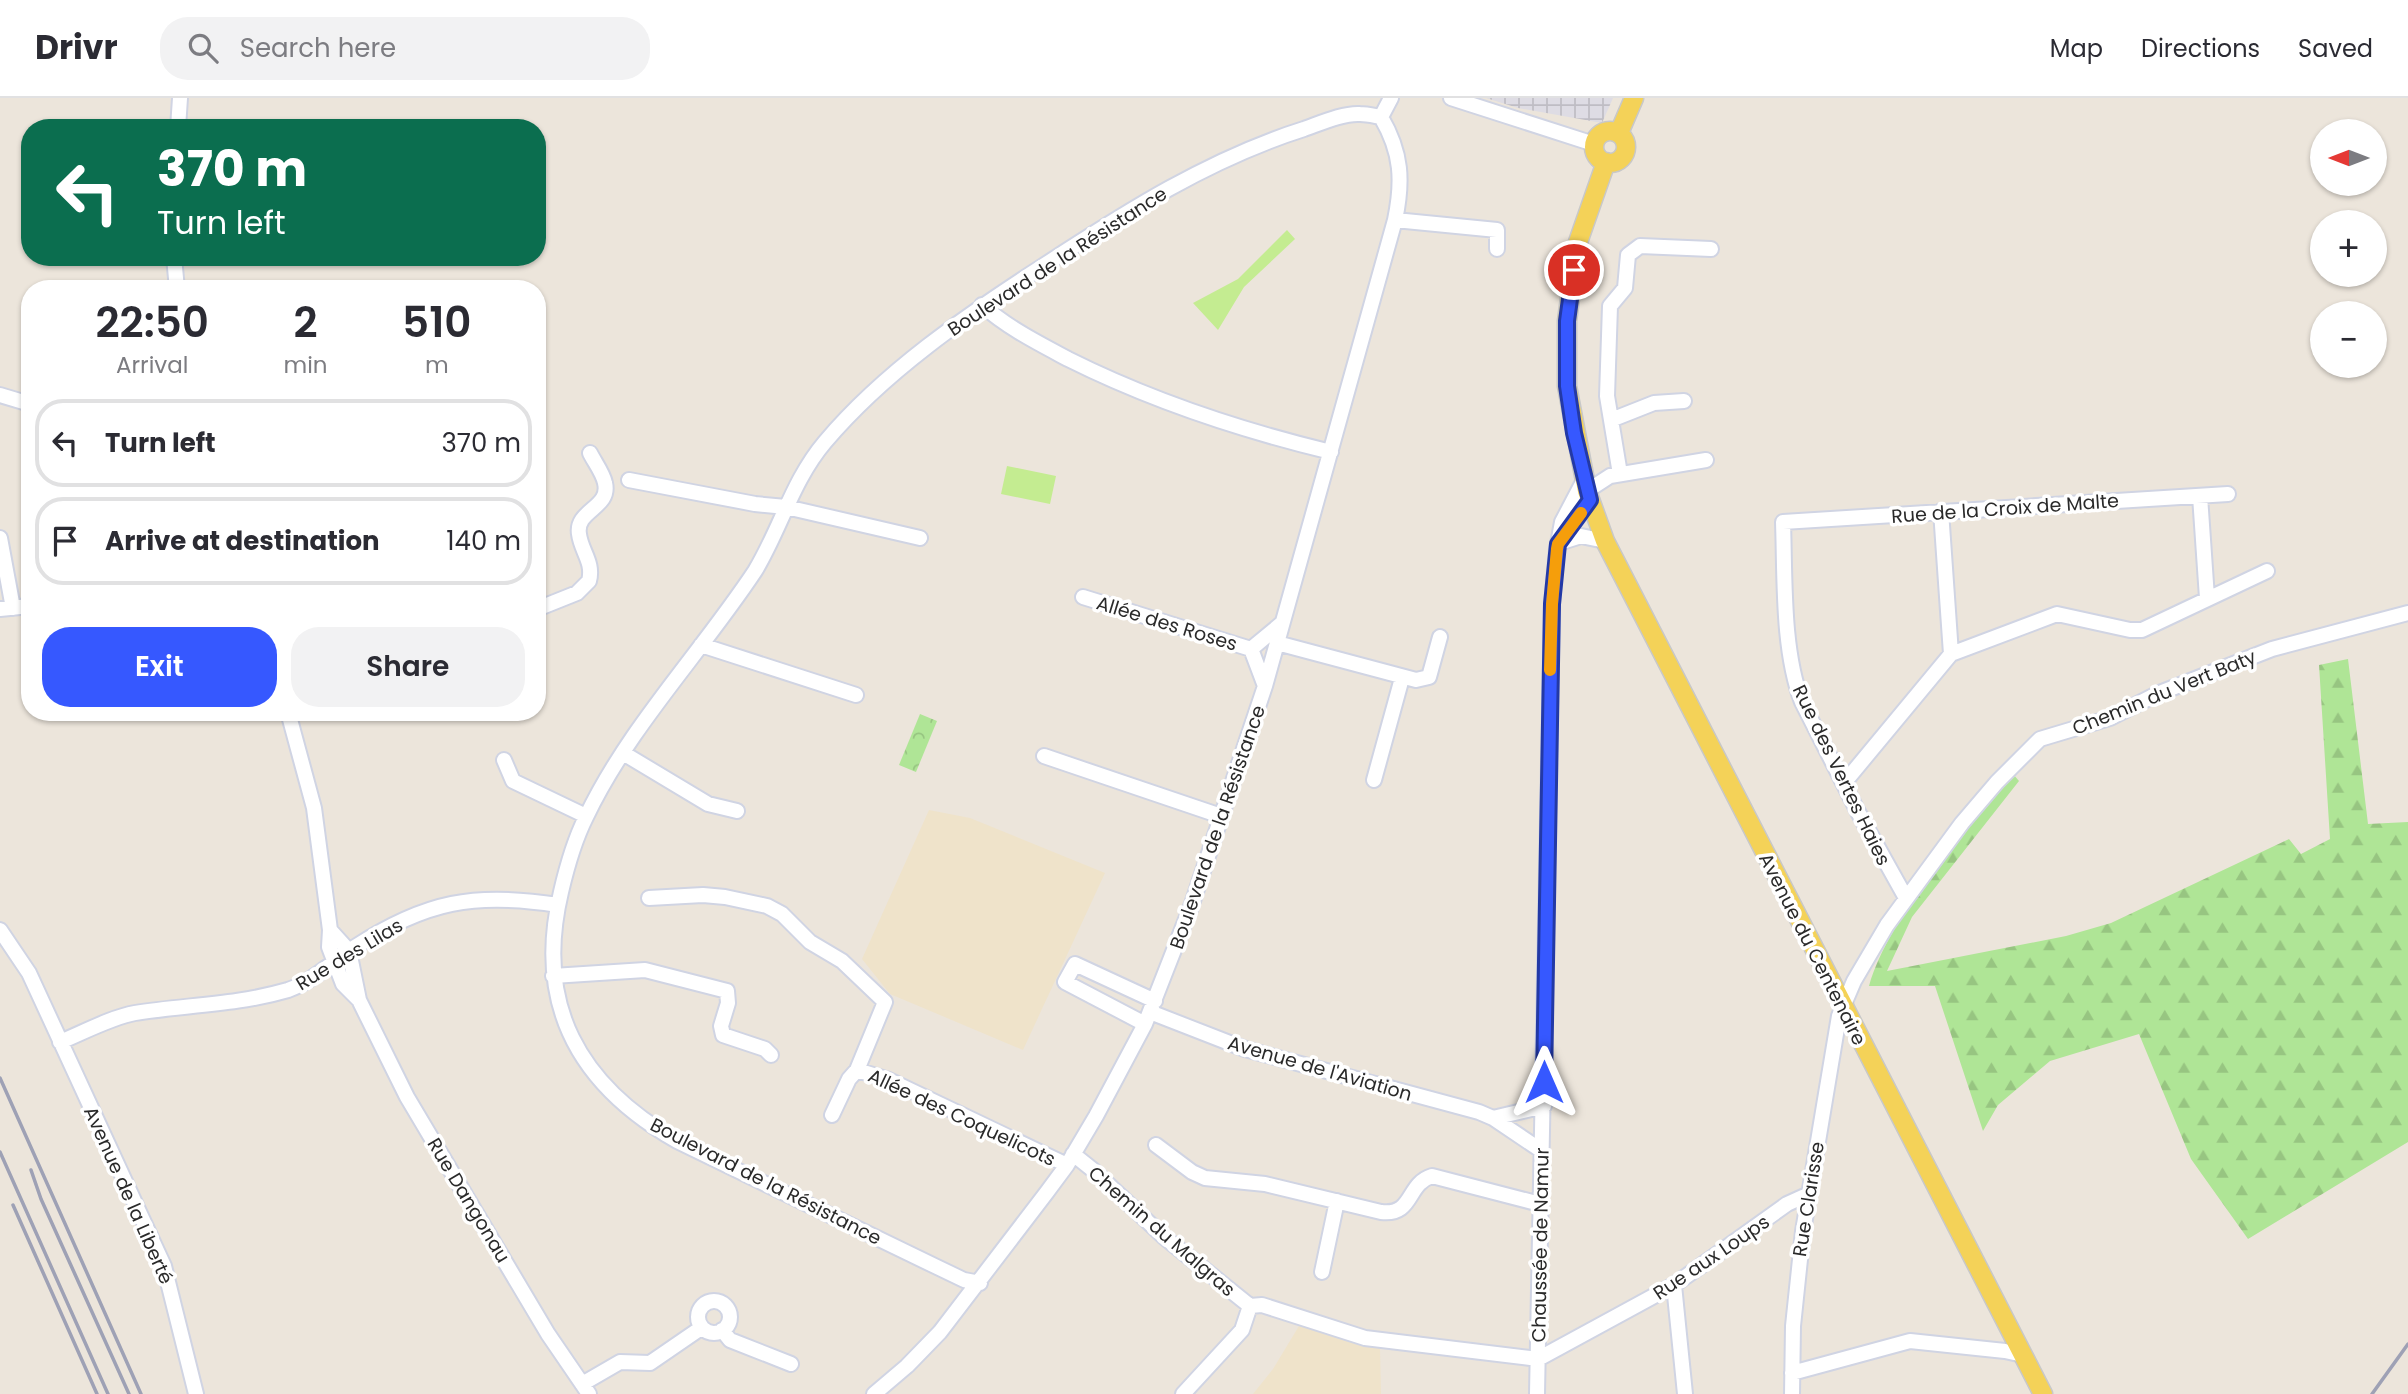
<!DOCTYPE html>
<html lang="en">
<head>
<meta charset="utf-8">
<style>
	:root { --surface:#fff; --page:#f2f2f3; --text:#2b2b33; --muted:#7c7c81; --line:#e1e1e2; --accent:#3658ff }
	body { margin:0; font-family:Poppins,sans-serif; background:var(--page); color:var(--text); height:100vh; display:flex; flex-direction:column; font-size:26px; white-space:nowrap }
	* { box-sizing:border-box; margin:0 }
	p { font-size:23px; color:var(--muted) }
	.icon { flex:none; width:38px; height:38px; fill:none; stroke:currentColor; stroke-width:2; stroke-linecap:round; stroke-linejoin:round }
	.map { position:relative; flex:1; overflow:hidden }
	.details { position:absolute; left:21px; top:182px; width:525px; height:441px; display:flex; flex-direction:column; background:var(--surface); border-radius:28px; box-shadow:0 2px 5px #0004 }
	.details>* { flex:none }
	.hud { position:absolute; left:21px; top:21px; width:525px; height:147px; border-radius:28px; box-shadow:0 2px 5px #0004; background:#0b6e4f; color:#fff; overflow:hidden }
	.needle { width:46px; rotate:270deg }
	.tools { position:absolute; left:2310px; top:21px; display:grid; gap:14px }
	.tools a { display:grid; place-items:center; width:77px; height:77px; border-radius:50%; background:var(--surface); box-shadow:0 2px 5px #0004; font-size:35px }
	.pin { position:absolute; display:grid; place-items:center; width:60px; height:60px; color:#fff; margin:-30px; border:4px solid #fff; border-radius:50%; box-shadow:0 2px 7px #0007 }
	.me { position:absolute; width:77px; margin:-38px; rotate:0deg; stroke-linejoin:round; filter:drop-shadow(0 0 5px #0008) }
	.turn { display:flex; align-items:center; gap:24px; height:147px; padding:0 21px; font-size:32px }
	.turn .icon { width:91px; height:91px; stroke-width:2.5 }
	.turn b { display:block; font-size:49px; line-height:60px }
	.eta { display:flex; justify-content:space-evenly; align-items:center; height:119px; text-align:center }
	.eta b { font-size:42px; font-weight:600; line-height:49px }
	.action { display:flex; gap:14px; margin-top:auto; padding:14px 21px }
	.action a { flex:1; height:80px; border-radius:28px; background:var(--accent); color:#fff; font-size:28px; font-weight:600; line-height:80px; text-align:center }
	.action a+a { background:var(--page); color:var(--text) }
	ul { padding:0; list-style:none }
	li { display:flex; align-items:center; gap:21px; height:88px; margin:0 14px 10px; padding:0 7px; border:4px solid var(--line); border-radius:28px }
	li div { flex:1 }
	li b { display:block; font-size:26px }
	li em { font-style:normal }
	header { display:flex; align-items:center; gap:42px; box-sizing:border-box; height:98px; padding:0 35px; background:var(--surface); border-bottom:2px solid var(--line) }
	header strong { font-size:33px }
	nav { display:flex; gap:38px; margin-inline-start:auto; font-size:24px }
	.search { width:490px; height:63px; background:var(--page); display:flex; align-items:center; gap:18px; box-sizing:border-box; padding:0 24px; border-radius:28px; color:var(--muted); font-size:26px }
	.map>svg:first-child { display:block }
</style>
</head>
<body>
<header>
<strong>Drivr</strong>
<div class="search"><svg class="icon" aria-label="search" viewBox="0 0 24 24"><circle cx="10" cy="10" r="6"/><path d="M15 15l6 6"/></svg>Search here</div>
<nav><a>Map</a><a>Directions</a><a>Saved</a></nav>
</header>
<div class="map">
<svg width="2408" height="1296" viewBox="0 0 2408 1296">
	<defs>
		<pattern id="industrial-grid" width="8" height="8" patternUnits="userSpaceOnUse" patternTransform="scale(1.75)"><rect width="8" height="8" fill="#dedce4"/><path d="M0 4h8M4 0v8" fill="none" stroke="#bfbdc4"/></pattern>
		<pattern id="forest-firs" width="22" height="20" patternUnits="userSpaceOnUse" patternTransform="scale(1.75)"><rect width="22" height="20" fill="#afe596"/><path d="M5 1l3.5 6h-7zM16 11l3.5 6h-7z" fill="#97c581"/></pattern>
		<pattern id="park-crowns" width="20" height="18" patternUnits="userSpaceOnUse" patternTransform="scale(1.75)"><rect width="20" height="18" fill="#afe596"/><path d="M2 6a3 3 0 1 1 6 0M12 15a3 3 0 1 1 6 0" fill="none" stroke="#97c581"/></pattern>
	</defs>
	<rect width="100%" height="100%" fill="#ece5db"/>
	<path fill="url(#industrial-grid)" d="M1486,0H1613L1602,25L1518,10Z"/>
	<path fill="#efe3ca" d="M929,712L970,720L1105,775L1023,952L890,896L862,861Z
		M1302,1223L1380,1250L1381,1296H1253L1273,1271Z"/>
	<path fill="url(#forest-firs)" d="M2348,561L2368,726L2408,724V1044L2248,1141L2191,1061L2139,936L2050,963L1998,1007L1983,1033L1935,888H1869C1891,814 1965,736 2013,676L2019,683L1912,819L1887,873L2066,838L2111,825L2289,741L2301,756L2330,741L2319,567Z"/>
	<path fill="url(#park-crowns)" d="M920,616L937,623L916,674L899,667Z"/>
	<path fill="#c4ec91" d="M1287,132L1295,141L1244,189L1218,232L1193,205L1238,181Z
		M1007,368L1056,378L1050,406L1001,396Z"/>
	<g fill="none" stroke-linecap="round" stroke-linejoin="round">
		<g stroke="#d0d4e3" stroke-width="18">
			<path id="minor" d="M1451,0L1594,46
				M1381,19L1391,0
				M178,30L180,0
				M1395,122L1497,132V151
				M174,159L177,191
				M982,207C1008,230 1038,245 1068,261C1152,303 1240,332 1331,354
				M0,297L30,306
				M1611,322L1654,305L1684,303
				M1620,376L1607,298L1610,208L1625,190L1628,157L1640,148L1711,151
				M629,382L755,406L786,409L920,440
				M1587,393L1610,378L1706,362
				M2200,398L2207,500
				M1941,413L1951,556
				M0,440L13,510
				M1561,442L1590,403
				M1559,445L1581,438L1605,443
				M1083,499L1251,551
				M0,511L30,508
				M537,511L577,495L589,483C594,464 581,453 579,436C575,412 611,410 605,385C603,375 595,365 590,355
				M1277,545L1416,582L1429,579L1440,539
				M701,547L856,597
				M1265,588L1251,551L1281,526
				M288,614L314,710L330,832L329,849L343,886L359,902L407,999L548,1236L589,1296
				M623,655L708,706L737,713
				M1044,658L1221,718
				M504,662L513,683L586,718
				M1374,682L1402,580
				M1844,685L1951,556L2057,516L2130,532H2142L2267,473
				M649,800L703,797L725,799L767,808L782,816L810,844L842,863L885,904L857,972
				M1906,800L1858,714L1802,604C1782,552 1785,480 1783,424L2228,396
				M0,832L29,875L164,1168L196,1296
				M330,832L349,853L359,902
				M553,878L645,872L727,893L728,905L721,928L723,937L765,951L771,957
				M1150,914L1245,951L1479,1014L1493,1020L1542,1053
				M1145,926L1065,884L1075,866L1155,903
				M60,944C82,935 112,919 135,915C186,907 237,907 288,892C312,884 333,863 355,849C426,803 475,794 558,807
				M832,1017L849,981L857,972L889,982L1067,1067
				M1493,1020L1544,1008
				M1156,1047L1192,1074L1205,1080L1265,1086L1381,1114C1414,1118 1406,1086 1432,1078L1540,1106
				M1073,1056L1093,1072L1164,1139L1250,1208L1262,1207L1365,1240L1538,1261
				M1322,1174L1337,1103
				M980,1185L964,1182L937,1169L677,1043C579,987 534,907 561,794C567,768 574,743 586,719C629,629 700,556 755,473C781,430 792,383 825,344C884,274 967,217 1043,168C1126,114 1209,61 1304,31C1321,25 1343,15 1360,16C1367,16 1375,18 1381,19
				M1674,1187L1685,1296
				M698 1219a16 16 0 1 1 32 0a16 16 0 1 1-32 0Z
				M722,1232L730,1242L791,1266
				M1538,1261L1674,1187L1787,1106L1809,1096
				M1792,1275L1910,1243L2005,1253L2023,1257
				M582,1286L620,1264L650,1265L701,1230
				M874,1296L907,1268L940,1234L1047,1094L1067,1067L1096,1018L1145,926L1192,806L1265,588L1395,122C1403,83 1402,55 1381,19
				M1183,1296L1242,1232L1250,1208
				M1537,1296L1552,506L1557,451L1562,424L1584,382
				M1792,1296L1793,1228L1803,1133L1839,918L1854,883L1887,827L1962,725L1997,684L2040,641L2110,620L2157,596L2272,551L2408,515"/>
		</g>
		<g stroke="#c8c8c8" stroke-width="21">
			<path id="major" d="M1594 49a16 16 0 1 1 32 0a16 16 0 1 1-32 0Z
				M1619,35L1634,0
				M1606,64L1577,147L1567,223V288L1587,393L1605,443L2043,1296"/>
		</g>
		<use href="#minor" stroke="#fff" stroke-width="14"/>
		<use href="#major" stroke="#f4d258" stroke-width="18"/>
		<path stroke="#9ea1b5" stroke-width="3.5" d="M0,980L141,1296
			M0,1054L108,1296
			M31,1072L41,1101L129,1296
			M13,1107L97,1296
			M2372,1296L2408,1246"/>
	</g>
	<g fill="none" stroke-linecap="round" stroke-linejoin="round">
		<g stroke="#2339a6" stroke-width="18">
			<path id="route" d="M1544,984L1552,506L1558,446L1590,402L1574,335L1567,288V223L1574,172"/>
		</g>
		<use href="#route" stroke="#3658ff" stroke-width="12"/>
		<path stroke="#f59e0b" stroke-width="12" d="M1550,572L1552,506L1557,451L1558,446L1581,415"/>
	</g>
	<g text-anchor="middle" stroke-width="7" stroke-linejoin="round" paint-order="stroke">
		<g font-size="19" fill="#2a2a2a" stroke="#fff">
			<text transform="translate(1057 163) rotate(-33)" y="7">Boulevard de la Résistance</text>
			<text transform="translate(2005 410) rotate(-4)" y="7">Rue de la Croix de Malte</text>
			<text transform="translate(1167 525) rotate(17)" y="7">Allée des Roses</text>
			<text transform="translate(2164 594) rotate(-22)" y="7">Chemin du Vert Baty</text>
			<text transform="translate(1842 677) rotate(64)" y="7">Rue des Vertes Haies</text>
			<text transform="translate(1217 729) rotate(-71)" y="7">Boulevard de la Résistance</text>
			<text transform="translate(1813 851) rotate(63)" y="7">Avenue du Centenaire</text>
			<text transform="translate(349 856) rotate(-31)" y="7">Rue des Lilas</text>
			<text transform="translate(1320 970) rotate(16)" y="7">Avenue de l'Aviation</text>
			<text transform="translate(962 1019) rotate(25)" y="7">Allée des Coquelicots</text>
			<text transform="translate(766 1083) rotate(27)" y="7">Boulevard de la Résistance</text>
			<text transform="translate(129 1097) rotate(66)" y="7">Avenue de la Liberté</text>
			<text transform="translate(1808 1101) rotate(-81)" y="7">Rue Clarisse</text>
			<text transform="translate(469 1102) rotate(59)" y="7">Rue Dangonau</text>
			<text transform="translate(1162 1133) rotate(41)" y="7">Chemin du Malgras</text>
			<text transform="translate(1540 1147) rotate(-89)" y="7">Chaussée de Namur</text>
			<text transform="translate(1711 1159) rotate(-34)" y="7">Rue aux Loups</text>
		</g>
	</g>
</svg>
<div class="tools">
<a><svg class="needle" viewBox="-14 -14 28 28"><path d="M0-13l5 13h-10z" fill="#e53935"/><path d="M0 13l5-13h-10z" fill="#7c7c81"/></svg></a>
<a>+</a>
<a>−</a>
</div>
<div class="pin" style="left:1574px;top:172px;background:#d93025"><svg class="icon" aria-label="arrive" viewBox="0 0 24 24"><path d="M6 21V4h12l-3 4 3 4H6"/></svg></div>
<svg class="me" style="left:1544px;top:984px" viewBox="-20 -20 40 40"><path d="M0-17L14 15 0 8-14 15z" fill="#3658ff" stroke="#fff" stroke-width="4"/></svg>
<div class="hud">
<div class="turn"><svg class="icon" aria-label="left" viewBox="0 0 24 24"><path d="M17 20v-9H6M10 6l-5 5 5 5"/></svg><div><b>370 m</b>Turn left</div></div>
</div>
<section class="details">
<div class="eta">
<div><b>22:50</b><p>Arrival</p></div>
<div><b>2</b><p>min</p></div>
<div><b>510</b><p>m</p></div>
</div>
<ul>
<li><svg class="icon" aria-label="left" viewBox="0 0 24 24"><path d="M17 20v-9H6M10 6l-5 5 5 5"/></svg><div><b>Turn left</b></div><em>370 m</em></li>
<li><svg class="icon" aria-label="arrive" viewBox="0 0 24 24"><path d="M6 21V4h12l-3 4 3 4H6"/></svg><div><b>Arrive at destination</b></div><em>140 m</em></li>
</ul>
<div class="action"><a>Exit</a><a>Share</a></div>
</section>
</div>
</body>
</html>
